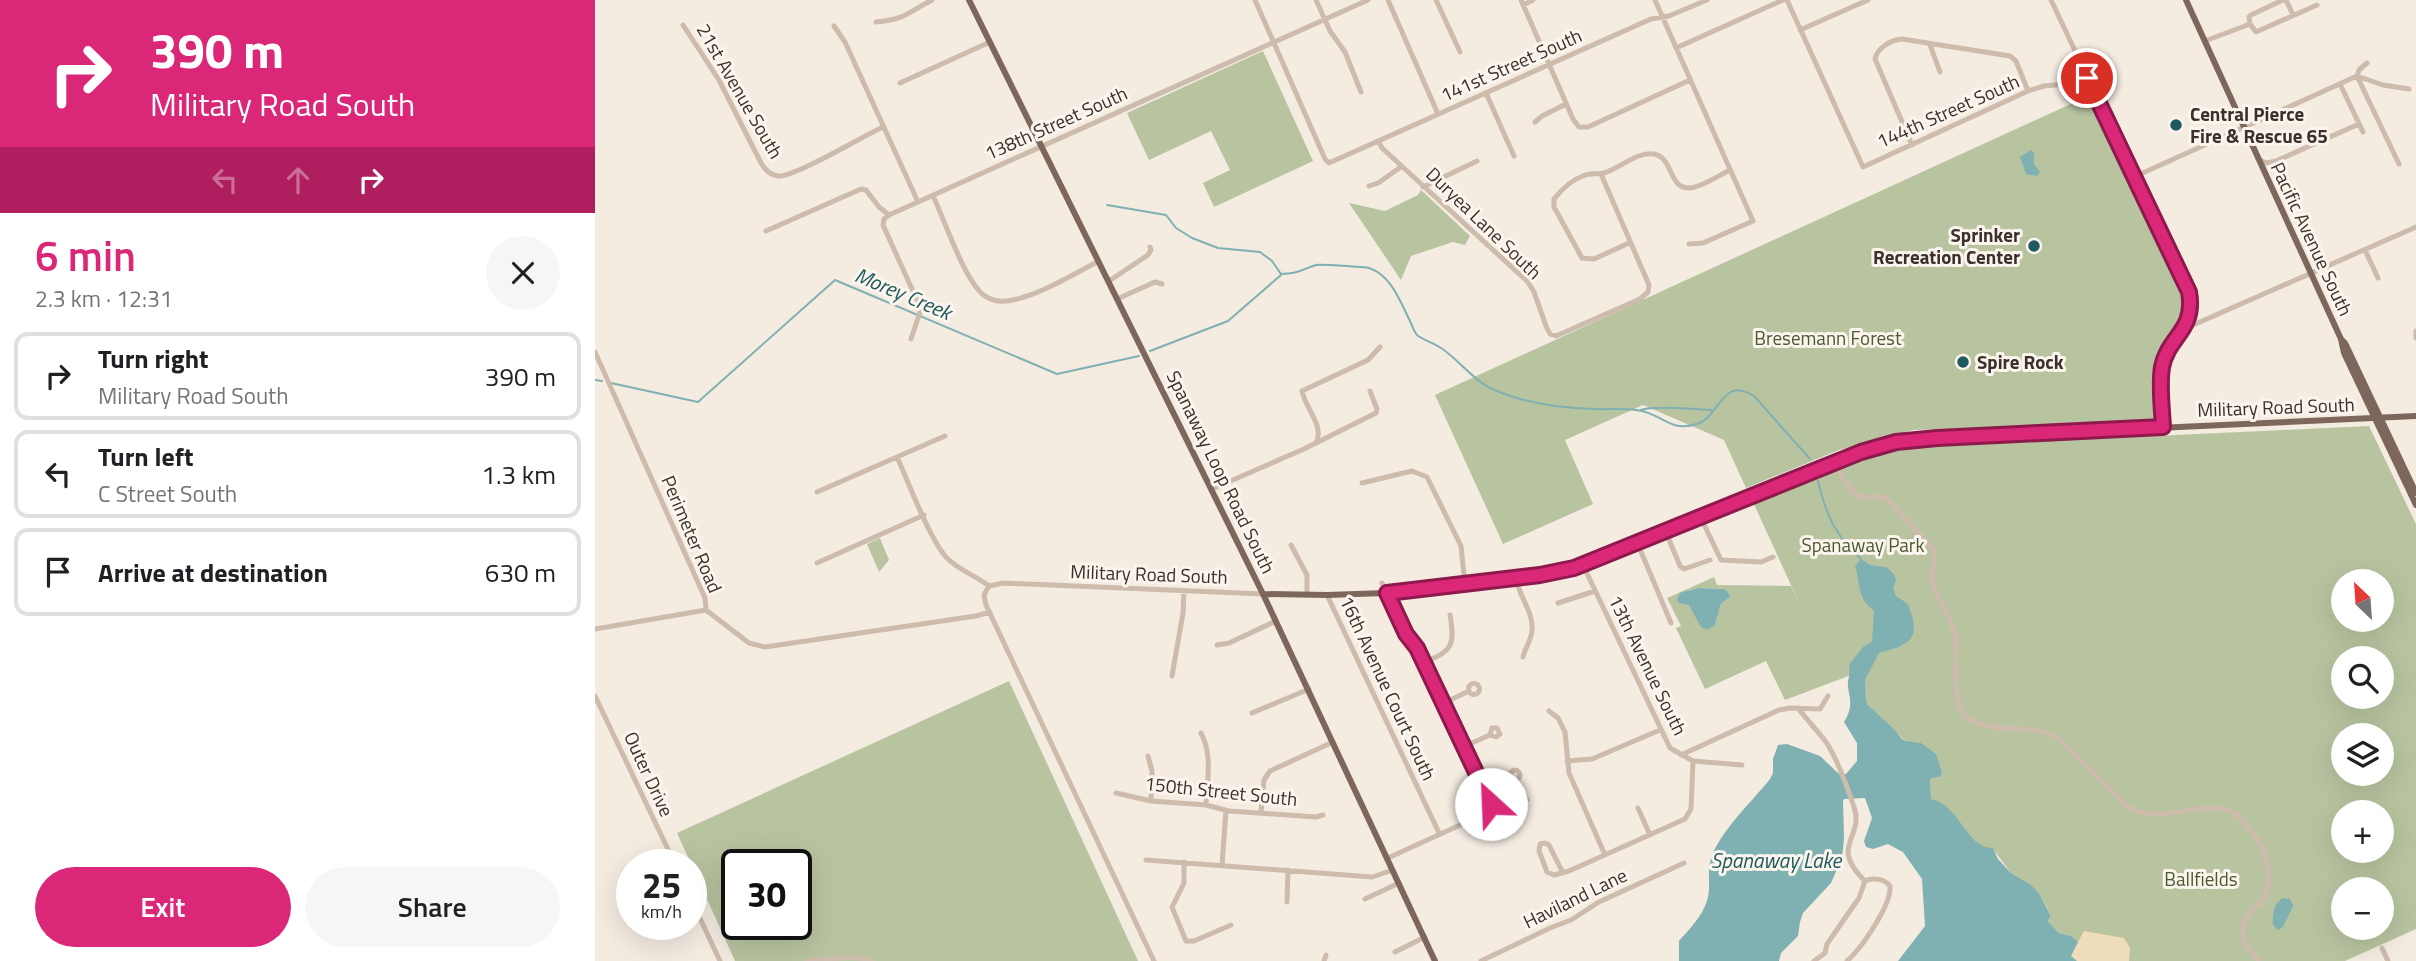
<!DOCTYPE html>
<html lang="en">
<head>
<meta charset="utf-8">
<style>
	:root { --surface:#fff; --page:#f6f6f6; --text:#202124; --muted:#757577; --line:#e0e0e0; --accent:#db2777 }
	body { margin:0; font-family:"Titillium Web",sans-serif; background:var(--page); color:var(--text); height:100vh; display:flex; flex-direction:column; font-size:26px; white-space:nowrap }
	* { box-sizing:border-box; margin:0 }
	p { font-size:23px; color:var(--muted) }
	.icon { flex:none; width:38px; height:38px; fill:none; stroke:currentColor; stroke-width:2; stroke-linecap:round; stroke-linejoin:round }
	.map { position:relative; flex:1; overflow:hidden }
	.sheet { display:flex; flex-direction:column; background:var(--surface); width:595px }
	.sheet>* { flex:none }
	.banner { background:#db2777; color:#fff; overflow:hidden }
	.needle { width:46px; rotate:335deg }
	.tools { position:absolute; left:1736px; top:569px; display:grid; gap:14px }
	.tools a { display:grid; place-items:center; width:63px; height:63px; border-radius:50%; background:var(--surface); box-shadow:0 7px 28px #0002; font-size:35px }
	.speed { position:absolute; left:21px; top:849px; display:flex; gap:14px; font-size:35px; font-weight:700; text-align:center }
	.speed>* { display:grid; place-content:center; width:91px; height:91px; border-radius:50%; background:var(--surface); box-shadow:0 7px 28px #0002; line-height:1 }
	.speed small { font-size:18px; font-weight:400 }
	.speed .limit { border:4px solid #111; border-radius:10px; background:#fff; color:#111 }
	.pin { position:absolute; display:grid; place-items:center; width:60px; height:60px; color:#fff; margin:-30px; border:4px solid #fff; border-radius:50%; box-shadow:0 2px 7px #0007 }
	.me { position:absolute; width:77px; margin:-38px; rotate:335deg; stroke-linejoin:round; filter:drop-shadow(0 0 5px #0008) }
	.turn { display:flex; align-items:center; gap:24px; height:147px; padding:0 35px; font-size:32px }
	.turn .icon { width:91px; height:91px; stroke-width:2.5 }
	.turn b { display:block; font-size:49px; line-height:60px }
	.lanes { display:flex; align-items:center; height:66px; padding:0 35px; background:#0003; justify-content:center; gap:35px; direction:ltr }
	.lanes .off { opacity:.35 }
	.round { display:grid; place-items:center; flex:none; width:74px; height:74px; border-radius:37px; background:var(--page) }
	.summary { display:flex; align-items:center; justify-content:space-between; height:119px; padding:0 35px }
	h1 { font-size:42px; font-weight:600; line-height:52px; color:var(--accent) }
	.cta { display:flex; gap:14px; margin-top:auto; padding:14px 35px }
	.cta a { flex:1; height:80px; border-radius:42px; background:var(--accent); color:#fff; font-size:28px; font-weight:600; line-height:80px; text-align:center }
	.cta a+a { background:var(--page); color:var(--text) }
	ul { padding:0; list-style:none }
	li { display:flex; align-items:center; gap:21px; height:88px; margin:0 14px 10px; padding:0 21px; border:4px solid var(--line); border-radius:14px }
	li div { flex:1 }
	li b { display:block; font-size:26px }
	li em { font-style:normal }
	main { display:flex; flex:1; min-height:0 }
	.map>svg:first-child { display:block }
</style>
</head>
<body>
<main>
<section class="sheet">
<div class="banner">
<div class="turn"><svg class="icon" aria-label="right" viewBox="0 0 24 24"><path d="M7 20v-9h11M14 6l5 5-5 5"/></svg><div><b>390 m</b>Military Road South</div></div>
<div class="lanes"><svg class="icon off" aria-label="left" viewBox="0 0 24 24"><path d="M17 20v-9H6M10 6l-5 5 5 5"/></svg><svg class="icon off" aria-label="ahead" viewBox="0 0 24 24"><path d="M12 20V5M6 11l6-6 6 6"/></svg><svg class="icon" aria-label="right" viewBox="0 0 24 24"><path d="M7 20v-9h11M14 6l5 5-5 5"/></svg></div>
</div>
<div class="summary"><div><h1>6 min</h1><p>2.3 km · 12:31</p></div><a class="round"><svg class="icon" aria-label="close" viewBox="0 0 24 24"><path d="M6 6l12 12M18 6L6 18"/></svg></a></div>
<ul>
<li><svg class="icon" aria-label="right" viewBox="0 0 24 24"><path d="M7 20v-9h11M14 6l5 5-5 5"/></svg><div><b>Turn right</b><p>Military Road South</p></div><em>390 m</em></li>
<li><svg class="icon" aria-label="left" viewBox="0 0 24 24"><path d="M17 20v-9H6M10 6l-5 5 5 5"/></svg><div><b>Turn left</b><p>C Street South</p></div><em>1.3 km</em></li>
<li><svg class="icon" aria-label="arrive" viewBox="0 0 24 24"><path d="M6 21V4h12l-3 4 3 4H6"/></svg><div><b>Arrive at destination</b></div><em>630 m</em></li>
</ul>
<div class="cta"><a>Exit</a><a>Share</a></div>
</section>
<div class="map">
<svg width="1821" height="961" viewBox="0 0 1821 961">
	<rect width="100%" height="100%" fill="#f4ebe1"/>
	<path fill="#b8c4a0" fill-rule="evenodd" d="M668,51L718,161L619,207L608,183L635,170L616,131L554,160L532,113Z
		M1493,96L1591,307C1586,328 1570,341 1563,361C1557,377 1561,399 1562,416L1557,421L1318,430L1244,450L1151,488L1129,440L1048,405L970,440L998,504L908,544L840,395Z
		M826,190L875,236L870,245L858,242L816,256L806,280L754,203L790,211L823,195Z
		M1774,426L1821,524V929L1750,961H1482L1476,936L1464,933L1451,921L1456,915L1444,893L1416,873L1398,849C1374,849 1363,806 1336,799L1335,780L1337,778L1345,777C1321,752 1298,728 1273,705C1269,696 1272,689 1270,680L1256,675L1190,700L1171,661L1110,689L1081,628L1086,626L1072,598L1119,577L1122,585L1196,586L1206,607L1158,502L1281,451L1303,448ZM1748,581H1787V620H1748ZM1102,588L1130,589L1136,596L1126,604L1120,625C1101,614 1094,613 1093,590ZM1748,658H1787V696H1748ZM1748,735H1787V774H1748ZM1748,812H1787V850H1748ZM1748,889H1787V928H1748Z
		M285,538L294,560L284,572L272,544Z
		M414,681L543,961H140L82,833ZM142,864H201V924H142Z"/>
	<path fill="#efdcb8" d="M1489,931L1529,938L1535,948L1534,961H1482L1475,956Z"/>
	<path fill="#7fb0b2" d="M1436,150L1439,153V164L1445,172L1442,176L1431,174L1425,157Z
		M1266,559L1275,565L1291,567L1298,573L1301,579L1298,589L1301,596L1313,604L1318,619L1319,632L1315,640L1304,647L1284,653L1270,680C1272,689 1269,696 1273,705L1300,730L1306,738L1310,741L1326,743L1341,754L1347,773L1345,777L1337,778L1335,780L1336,799C1363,803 1373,850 1398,848L1403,859L1416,873L1436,885L1444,893L1456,916L1452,921L1464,933L1476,936L1483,942L1476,956L1482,961H1303L1330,926L1327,879L1308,852L1293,844L1278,849L1271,847L1269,841L1277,818L1270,798L1249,799L1248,801L1249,838L1247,858L1236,883L1208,913L1205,922L1203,936L1186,953L1184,961H1084V941C1098,925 1115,909 1114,885C1114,874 1113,864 1118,853C1131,825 1156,803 1175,779L1178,773V759L1183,745L1192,744L1225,756L1244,774H1251L1262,761V743L1249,722C1257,709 1256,702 1253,688C1252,680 1256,675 1254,665L1268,647L1277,642L1279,611C1277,608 1273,606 1270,602C1263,592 1264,577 1260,566Z
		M1102,588L1130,589L1136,596L1126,604L1120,625L1112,630L1106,627L1094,605L1084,603L1082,599L1085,593Z
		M1688,898L1695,899L1698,906L1688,927L1683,930L1678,925C1677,915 1679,903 1688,898Z"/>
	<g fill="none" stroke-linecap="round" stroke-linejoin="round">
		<path stroke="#7fb0b2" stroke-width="2" d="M512,205L571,215L581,228L597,238L623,248L665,252L677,261L686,274C704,274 707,269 721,265C724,264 770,267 774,268C796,275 805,301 815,321C817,325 819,332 822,335C828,340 839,343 846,348C863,359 877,379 895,388C927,403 965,408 999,409C1014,410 1032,407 1047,411C1069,416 1075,432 1102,424C1125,417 1127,374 1160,397L1215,459
			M555,351L633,321L686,275
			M0,380L7,381
			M16,383L103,402L240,280L462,374L544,356
			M1046,410C1059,405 1100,409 1116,410
			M1223,481C1231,515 1240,535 1266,559"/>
		<path stroke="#cdbbac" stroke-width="5" d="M660,0L730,159L734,163L1056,19L1074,16L1112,0
			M721,0L735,31L750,52L766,92
			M793,0L843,114
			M841,0L865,52
			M926,0L978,119L984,127H993L1095,80
			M1060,0L1158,221L1108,243L1094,244
			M1192,0L1268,167L1433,91L1449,86L1481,83L1492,77
			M1456,0L1594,292C1601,331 1573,337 1567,367C1564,386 1567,408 1568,427
			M1691,0L1698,15
			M928,5L938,0
			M281,22C309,20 314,12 337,0
			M1655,24L1661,32L1722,5
			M1655,24L1654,17L1656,15L1688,0
			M88,25L124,80L166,163C170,170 175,175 183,176C200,177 268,136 288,127
			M239,26L250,42L323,202
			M1205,30L1273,0
			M1610,41L1655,24
			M1335,45L1345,72
			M1081,48L1188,0
			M1762,76L1804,164
			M1762,76L1788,85L1814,89
			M1762,76L1764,70L1772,63
			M305,83L395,42
			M1745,84L1768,132
			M891,93L919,156
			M940,122L947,116L971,104
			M784,142L787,148L933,282L939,292L951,326L955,334L961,336L1045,299L1053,292L1054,285L1006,174
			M1317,145L1280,59C1282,48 1296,40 1307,39L1415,56L1421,61L1433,91
			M1663,159L1671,163L1681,161L1764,124
			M1539,177L1762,76
			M774,186L783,183L806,167
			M828,187L882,161
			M338,196C350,220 369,281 390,296C400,303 414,302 426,298C453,290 479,274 504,261
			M294,215L773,0
			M294,215L289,219L288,225L326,309L316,339
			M171,231L266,189L271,190L284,207L294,215
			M1034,243L999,259L987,258L959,207V199C967,189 976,180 988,176C995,172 1002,175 1009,173C1024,169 1042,151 1059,154C1079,158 1073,190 1096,188C1109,186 1123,176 1135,170
			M1770,250L1783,278
			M514,281L553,255L556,250L555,247
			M522,299L560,282L567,284
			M1589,329L1821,227
			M1821,331V338
			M0,352L110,598L111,610L154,643L170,647L381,616L395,612
			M721,443C730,426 710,408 707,391L773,360L785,347
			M302,457C313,481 336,543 353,559C364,570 381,576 394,586
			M1240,463C1245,473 1257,497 1269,497C1278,498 1283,494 1292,499L1339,550C1341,560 1336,568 1337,577C1339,598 1359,617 1361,642C1364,664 1353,710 1378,721C1403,733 1436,724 1462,737L1532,806C1564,827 1610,797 1639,813C1646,817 1662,838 1667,846C1671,852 1671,859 1672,866C1674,877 1674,889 1669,898C1665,904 1658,908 1654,914C1640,931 1652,948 1664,961
			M767,483L817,471L832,477L866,546L870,584
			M617,489L709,449L781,413L782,409L775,391
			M222,492L350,436
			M1105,516L1126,560L1166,562L1178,557
			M1070,530L1085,566L1089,569L1115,560
			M1042,542L1076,623
			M696,545L712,575V595
			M222,563L329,515
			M988,565L1075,748L1098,761L1147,765
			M921,578C924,597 939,612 937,631C936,641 930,648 928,657
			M787,583L811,634L823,648L896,805L894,811L887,815L793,858
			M394,586L389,595L391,605L559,961
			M394,586L408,583L668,594
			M732,595L844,833
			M963,603L1000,591
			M0,629L111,610
			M622,645L634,643L681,621
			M829,662C858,652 860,644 855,615
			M577,676L588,613L589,591
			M873.5 689a5.5 5.5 0 1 1 11 0a5.5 5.5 0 1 1-11 0Z
			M0,696L80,864
			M849,703L874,691
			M1203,708C1212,720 1222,730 1231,742C1243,760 1252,786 1259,807C1270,838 1233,845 1270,881
			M954,711L963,718L970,732L974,773L1010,855
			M657,713L714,689
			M606,733C618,756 612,780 611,805
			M870,746L895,735L901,737L905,734L902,728H897L895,735
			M1086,755L1184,710L1195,708L1225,709L1233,696
			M553,756L557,771L556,801
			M972,761L997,759L1065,730
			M915 775a5 5 0 1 1 10 0a5 5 0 1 1-10 0Z
			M922,780L932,800
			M890,789L916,779
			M521,793L556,801L611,805L634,811L721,817L728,815
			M1043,808L1055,835
			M666,813L669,780L675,771L738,742
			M551,860L777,877L798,870
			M589,862V883L577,907L591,941H599L636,925
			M627,865L631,810
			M968,873L954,845L950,843L945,844L944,851L952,872L959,875L974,871L1090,819L1096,809L1098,761
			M96,899L125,961
			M770,899L804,883
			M692,902L693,870
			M1787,948L1793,961
			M800,952L830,937
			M211,961L257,957L277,961
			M729,961L731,955
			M886,961L955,928L976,920L1004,902L1089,863
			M1219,961L1230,953L1232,944L1264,898L1270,881
			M1252,961C1266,949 1297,904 1295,886C1290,879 1278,877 1270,881"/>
		<path stroke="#7d675c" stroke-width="6" d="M374,0L668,594L840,961
			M1591,0L1746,339L1750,343L1821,493
			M1746,339L1749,353L1821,505
			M668,594L732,595L791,593L945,575L988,565C1055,538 1120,509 1188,483C1241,462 1284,443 1342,438L1821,416"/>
	</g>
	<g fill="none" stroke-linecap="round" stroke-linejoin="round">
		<g stroke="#8e194d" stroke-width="18">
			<path id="route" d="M896,804L822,648L811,634L792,593L945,575L979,568L1266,452L1301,442L1342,438L1568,427C1567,408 1564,386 1567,367C1573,336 1601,331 1594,292L1492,78"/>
		</g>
		<use href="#route" stroke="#db2777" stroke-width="12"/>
	</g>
	<g fill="#1f5a5e" stroke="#fbf5ee" stroke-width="2.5">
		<circle cx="1581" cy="125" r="7"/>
		<circle cx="1439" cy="246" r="7"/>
		<circle cx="1368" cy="362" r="7"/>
	</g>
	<g text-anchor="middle" stroke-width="6" stroke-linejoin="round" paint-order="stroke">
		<g font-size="19" fill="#3b302b" stroke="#fbf5ee">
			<text transform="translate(916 65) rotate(-24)" y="7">141st Street South</text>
			<text transform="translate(145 91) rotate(60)" y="7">21st Avenue South</text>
			<text transform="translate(1353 111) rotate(-24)" y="7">144th Street South</text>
			<text transform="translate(461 123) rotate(-24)" y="7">138th Street South</text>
			<text transform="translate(889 223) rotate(44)" y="7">Duryea Lane South</text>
			<text transform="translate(1717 239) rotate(65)" y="7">Pacific Avenue South</text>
			<text transform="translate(1681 407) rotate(-2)" y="7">Military Road South</text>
			<text transform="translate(626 472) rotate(64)" y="7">Spanaway Loop Road South</text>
			<text transform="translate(97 534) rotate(67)" y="7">Perimeter Road</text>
			<text transform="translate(554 574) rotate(2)" y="7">Military Road South</text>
			<text transform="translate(1053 665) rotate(64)" y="7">13th Avenue South</text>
			<text transform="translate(793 688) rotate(65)" y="7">16th Avenue Court South</text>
			<text transform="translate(54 774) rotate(65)" y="7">Outer Drive</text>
			<text transform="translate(626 791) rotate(6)" y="7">150th Street South</text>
			<text transform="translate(980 898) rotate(-26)" y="7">Haviland Lane</text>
		</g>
		<g font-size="19" font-weight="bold" fill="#3b302b" stroke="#fbf5ee" text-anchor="start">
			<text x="1595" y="121">Central Pierce<tspan x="1595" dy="22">Fire &amp; Rescue 65</tspan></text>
			<text x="1425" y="242" text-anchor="end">Sprinker<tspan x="1425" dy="22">Recreation Center</tspan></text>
			<text x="1382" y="369">Spire Rock</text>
		</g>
		<g font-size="19" fill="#4a5a2e" stroke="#fbf5ee">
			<text x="1233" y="345">Bresemann Forest</text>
			<text x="1268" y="552">Spanaway Park</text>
			<text x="1606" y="886">Ballfields</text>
		</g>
		<g font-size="21" font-style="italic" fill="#1f5a5e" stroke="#fbf5ee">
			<text transform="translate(308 294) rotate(23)" y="7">Morey Creek</text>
			<text x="1181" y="868">Spanaway Lake</text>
		</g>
	</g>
</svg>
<div class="tools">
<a><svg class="needle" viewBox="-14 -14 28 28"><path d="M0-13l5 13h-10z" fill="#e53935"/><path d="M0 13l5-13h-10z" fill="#757577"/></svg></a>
<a><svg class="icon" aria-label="search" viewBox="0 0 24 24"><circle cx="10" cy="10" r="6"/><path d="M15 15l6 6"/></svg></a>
<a><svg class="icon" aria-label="layers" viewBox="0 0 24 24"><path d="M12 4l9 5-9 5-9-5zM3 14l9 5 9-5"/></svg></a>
<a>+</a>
<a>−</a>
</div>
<div class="speed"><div>25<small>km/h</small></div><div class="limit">30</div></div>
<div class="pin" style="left:1492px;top:78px;background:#d93025"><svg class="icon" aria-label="arrive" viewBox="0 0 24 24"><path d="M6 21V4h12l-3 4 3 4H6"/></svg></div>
<svg class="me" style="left:896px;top:804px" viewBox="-20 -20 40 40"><circle r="19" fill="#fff"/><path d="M0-13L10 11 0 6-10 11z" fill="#db2777"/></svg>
</div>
</main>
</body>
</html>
